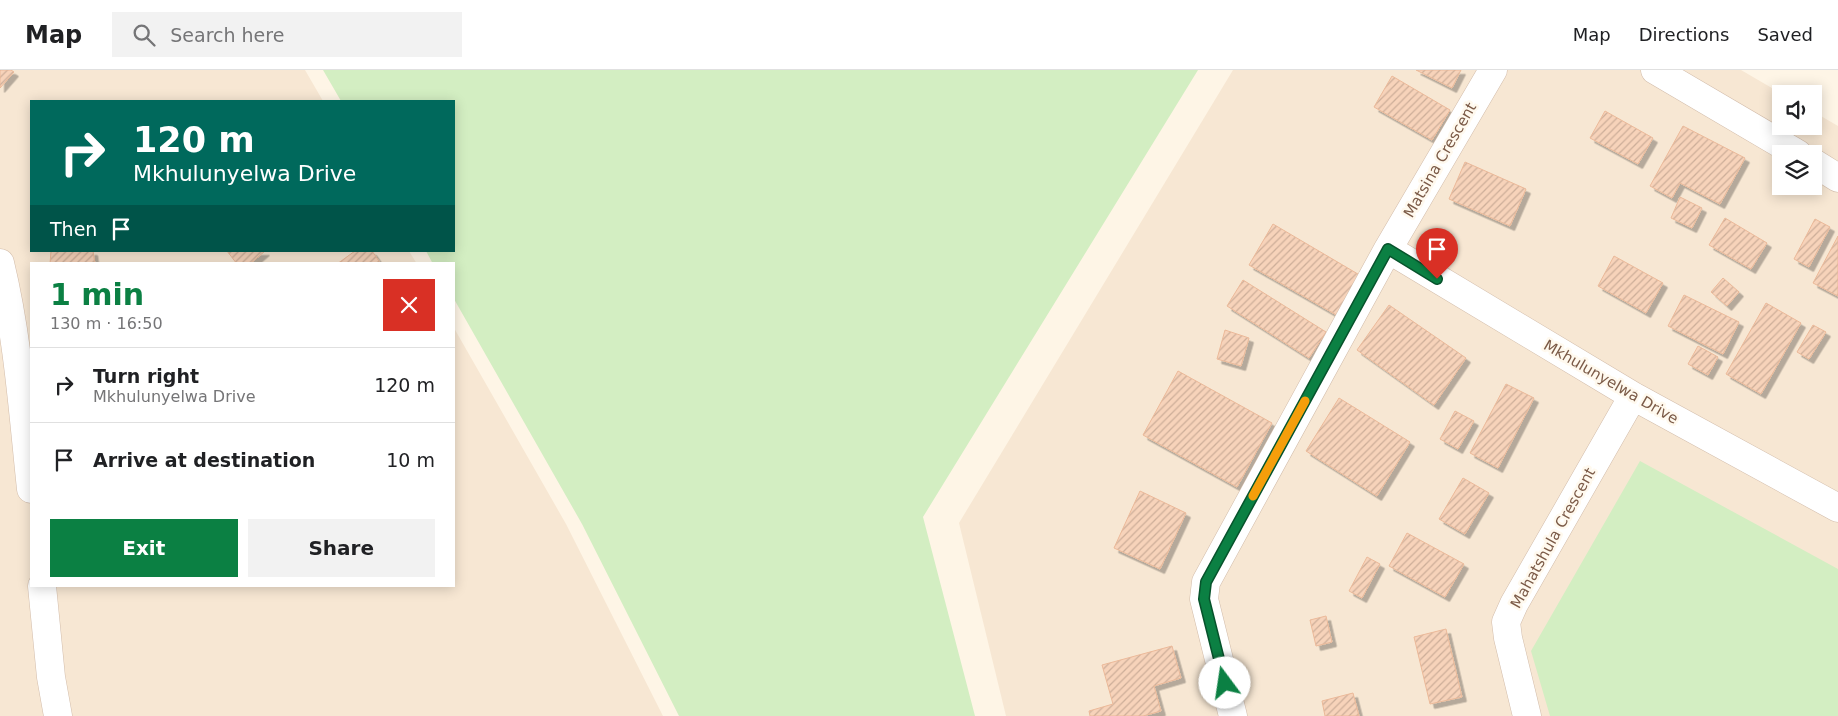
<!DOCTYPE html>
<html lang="en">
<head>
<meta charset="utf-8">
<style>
	:root { --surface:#fff; --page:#f2f2f2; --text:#202124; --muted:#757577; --line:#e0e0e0; --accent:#0b8043 }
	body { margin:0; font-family:"DejaVu Sans",sans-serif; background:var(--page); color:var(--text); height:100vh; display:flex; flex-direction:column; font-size:19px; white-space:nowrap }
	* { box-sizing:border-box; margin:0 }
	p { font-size:16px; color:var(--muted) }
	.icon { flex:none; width:28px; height:28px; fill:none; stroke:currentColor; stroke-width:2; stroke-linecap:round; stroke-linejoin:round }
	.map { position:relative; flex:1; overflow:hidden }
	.side { position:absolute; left:30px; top:192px; width:425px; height:325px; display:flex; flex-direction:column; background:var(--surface); border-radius:0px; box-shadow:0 2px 12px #0003 }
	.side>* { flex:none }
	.guide { position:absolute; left:30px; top:30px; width:425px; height:152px; border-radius:0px; box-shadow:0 2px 12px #0003; background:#00695c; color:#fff; overflow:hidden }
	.fabs { position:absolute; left:1772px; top:15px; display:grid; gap:10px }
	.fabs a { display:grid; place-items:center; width:50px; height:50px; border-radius:0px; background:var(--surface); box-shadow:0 2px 12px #0003; font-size:25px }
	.pin { position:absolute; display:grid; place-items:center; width:42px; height:42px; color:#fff; margin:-51px -21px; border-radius:50% 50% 50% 0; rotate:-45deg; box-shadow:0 0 5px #0007 }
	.pin .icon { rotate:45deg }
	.me { position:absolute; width:55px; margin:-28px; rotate:346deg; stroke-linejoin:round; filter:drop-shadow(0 0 4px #0008) }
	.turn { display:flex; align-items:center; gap:18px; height:105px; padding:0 20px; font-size:22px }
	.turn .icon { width:65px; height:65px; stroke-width:2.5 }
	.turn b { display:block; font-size:35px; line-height:42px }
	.then { display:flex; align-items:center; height:48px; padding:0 20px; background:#0003; gap:10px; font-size:19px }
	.round { display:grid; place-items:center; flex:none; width:52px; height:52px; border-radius:0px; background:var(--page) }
	.summary { display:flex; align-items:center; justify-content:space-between; height:85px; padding:0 20px }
	h1 { font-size:30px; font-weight:600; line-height:38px; color:var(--accent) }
	.action { display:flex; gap:10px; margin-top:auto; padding:10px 20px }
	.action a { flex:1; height:58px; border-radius:0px; background:var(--accent); color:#fff; font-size:20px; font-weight:600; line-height:58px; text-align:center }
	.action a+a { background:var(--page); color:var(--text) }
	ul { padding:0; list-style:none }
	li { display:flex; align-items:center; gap:15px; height:75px; padding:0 20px; border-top:1px solid var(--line) }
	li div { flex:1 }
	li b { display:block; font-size:19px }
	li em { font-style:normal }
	header { display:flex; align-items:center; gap:30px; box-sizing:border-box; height:70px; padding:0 25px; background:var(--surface); border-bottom:1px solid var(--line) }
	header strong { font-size:24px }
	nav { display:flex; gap:28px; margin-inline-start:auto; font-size:18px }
	.search { width:350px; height:45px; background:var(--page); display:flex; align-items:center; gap:12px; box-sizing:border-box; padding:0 18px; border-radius:0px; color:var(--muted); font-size:19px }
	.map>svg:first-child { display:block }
</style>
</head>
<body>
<header>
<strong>Map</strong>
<div class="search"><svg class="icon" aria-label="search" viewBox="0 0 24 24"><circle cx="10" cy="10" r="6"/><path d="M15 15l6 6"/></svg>Search here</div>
<nav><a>Map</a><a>Directions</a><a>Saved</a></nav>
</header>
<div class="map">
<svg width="1838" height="646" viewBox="0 0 1838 646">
	<defs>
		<pattern id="building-hatch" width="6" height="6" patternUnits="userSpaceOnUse" patternTransform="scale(1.25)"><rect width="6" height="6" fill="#f7d3ba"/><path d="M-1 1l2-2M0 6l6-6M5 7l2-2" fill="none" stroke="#cdae99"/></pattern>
		<filter id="shadow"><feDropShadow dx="4.5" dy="4.5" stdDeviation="0" flood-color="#0004"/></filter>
	</defs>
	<rect width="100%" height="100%" fill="#fef5e6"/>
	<path fill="#f7e7d3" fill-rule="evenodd" d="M0,0H305L323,31H31V181H409L417,194H31V516H454V258L566,454L663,646H0Z
		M1233,0H1741L1782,24L1781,56H1814V42L1838,56V646H1006L959,453ZM1781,84H1814V116H1781Z"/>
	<path fill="#d3eec2" d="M323,0H1198L923,447L975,646H679L582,454L454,229V194H433L426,181H454V31H341Z
		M1640,391L1838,499V646H1550L1531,581Z"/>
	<path fill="url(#building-hatch)" stroke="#ebb999" filter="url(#shadow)" d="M0,0H11L14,2L0,18Z
		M1416,0H1461L1452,18Z
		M1392,6L1450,40L1432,70L1374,37Z
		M1605,41L1653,68L1638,94L1590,68Z
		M1683,56L1745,88L1720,134L1680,113L1672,128L1650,116Z
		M1465,92L1526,119L1510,156L1449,129Z
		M1680,127L1702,138L1692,158L1671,148Z
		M1725,148L1767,173L1751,199L1709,175Z
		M1815,149L1830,157L1809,197L1794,189Z
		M1273,154L1363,207L1340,247L1249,195Z
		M1838,166V226L1813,213Z
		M51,181H93L95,194H50Z
		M227,181H265L250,194H237Z
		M355,181H372L381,194H337Z
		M1614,186L1663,213L1646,243L1598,216Z
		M1723,208L1739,222L1727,236L1711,222Z
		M1243,210L1326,262L1309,288L1227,236Z
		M1684,225L1739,252L1723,284L1668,256Z
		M1766,233L1801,253L1761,324L1726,304Z
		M1389,235L1466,288L1434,335L1357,280Z
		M1813,255L1826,262L1809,289L1797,282Z
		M1225,260L1249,268L1241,296L1217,289Z
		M1698,276L1718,287L1708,305L1688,294Z
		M1178,301L1272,353L1237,417L1143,365Z
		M1506,314L1534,328L1498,398L1470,383Z
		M1339,328L1410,372L1377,426L1306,381Z
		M1455,341L1474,351L1458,379L1440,369Z
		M1463,408L1489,423L1465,464L1439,449Z
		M1140,421L1186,443L1160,499L1114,478Z
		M1407,463L1464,494L1445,527L1389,496Z
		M1367,487L1380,494L1362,528L1349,521Z
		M1326,546L1332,572L1316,576L1310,550Z
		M1446,559L1462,627L1430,634L1414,567Z
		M1172,576L1181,608L1154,616L1161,641L1143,646H1090L1089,641L1113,634L1102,595Z
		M1353,623L1359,646H1325L1322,631Z"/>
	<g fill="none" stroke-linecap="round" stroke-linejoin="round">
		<g stroke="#d2bcaa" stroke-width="29">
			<path id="minor" d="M1655,0L1798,84
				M1814,93L1838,108
				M1388,179L1633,326L1838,438
				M0,193C18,267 23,344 31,419
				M42,516L51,607L58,646
				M1233,646L1204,529L1206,512L1388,179L1493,0
				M1527,646L1508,568L1506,552L1514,534L1633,326"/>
		</g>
		<use href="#minor" stroke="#fff" stroke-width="28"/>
	</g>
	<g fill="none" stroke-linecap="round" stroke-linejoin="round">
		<g stroke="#07532c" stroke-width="12">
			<path id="route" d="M1225,613L1204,529L1206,512L1388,179L1437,209"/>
		</g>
		<use href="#route" stroke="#0b8043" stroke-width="9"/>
		<path stroke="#f59e0b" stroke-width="9" d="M1253,426L1305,331"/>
	</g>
	<g text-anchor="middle" stroke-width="5" stroke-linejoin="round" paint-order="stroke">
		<g font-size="15" fill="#7b5a47" stroke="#fff9ee">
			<text transform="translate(1440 90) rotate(-60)" y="5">Matsina Crescent</text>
			<text transform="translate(1611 312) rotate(30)" y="5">Mkhulunyelwa Drive</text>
			<text transform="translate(1553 468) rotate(-61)" y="5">Mahatshula Crescent</text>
		</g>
	</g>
</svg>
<div class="fabs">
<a><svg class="icon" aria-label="sound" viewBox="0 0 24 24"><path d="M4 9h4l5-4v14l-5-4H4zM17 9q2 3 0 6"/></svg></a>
<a><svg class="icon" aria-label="layers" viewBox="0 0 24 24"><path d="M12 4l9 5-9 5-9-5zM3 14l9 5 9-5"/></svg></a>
</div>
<div class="pin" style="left:1437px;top:209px;background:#d93025"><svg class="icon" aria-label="arrive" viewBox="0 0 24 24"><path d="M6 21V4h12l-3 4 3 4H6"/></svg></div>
<svg class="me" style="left:1225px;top:613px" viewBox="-20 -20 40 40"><circle r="19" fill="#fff"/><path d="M0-13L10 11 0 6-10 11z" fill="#0b8043"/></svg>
<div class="guide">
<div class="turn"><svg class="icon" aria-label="right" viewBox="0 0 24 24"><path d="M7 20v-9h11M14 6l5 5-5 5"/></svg><div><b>120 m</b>Mkhulunyelwa Drive</div></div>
<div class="then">Then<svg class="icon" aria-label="arrive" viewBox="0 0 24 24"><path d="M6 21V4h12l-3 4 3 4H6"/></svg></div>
</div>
<section class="side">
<div class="summary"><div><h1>1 min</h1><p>130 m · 16:50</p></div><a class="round" style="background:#d93025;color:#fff"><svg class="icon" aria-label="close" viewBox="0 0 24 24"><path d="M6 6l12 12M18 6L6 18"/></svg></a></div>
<ul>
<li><svg class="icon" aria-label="right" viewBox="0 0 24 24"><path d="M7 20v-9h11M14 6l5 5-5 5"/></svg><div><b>Turn right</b><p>Mkhulunyelwa Drive</p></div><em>120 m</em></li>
<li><svg class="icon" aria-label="arrive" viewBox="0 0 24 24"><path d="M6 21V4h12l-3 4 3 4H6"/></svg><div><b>Arrive at destination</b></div><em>10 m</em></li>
</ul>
<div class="action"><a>Exit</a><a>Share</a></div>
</section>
</div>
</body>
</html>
